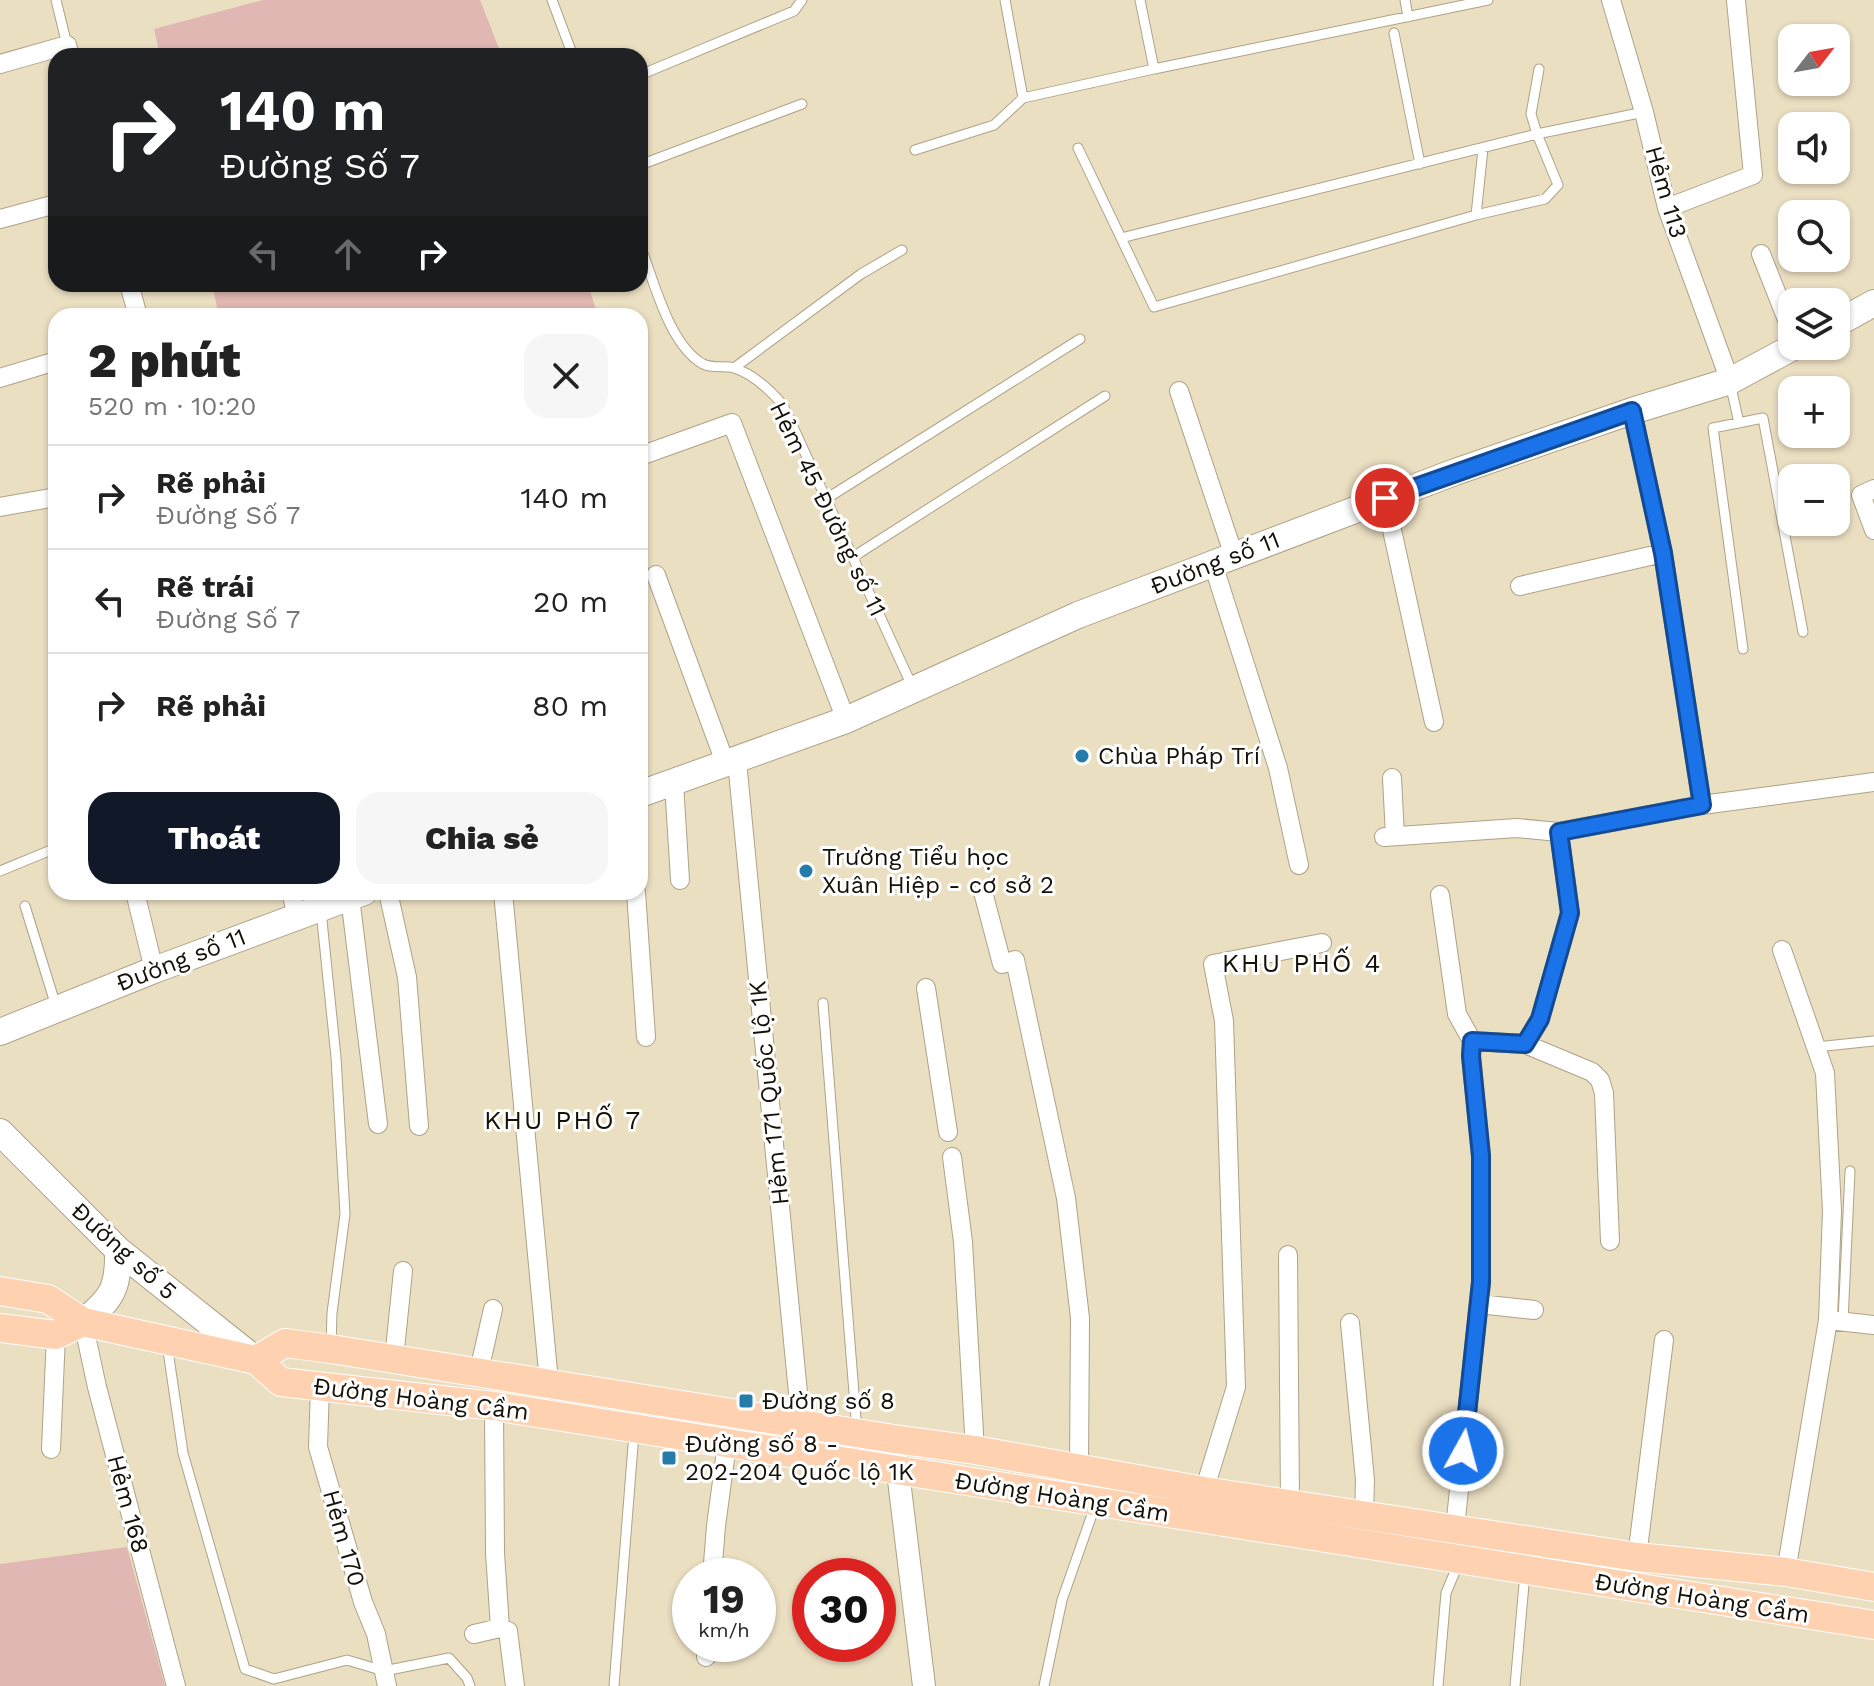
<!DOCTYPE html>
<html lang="vi">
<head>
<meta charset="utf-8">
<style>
	:root { --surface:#fff; --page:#f6f6f6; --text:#222; --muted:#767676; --line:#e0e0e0; --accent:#111827 }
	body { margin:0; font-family:"Work Sans",sans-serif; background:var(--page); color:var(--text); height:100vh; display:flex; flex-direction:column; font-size:30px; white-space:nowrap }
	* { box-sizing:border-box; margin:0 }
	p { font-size:26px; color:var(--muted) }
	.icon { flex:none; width:44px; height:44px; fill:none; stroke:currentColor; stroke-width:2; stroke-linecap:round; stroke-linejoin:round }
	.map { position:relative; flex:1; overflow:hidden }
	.sheet { position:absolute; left:48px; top:308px; width:600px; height:592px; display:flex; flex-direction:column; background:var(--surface); border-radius:24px; box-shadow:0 2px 6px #0004 }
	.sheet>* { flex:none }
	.banner { position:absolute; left:48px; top:48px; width:600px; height:244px; border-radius:24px; box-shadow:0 2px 6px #0004; background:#202124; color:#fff; overflow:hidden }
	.needle { width:52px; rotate:59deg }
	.buttons { position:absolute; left:1778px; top:24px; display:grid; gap:16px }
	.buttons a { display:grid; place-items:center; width:72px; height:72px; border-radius:16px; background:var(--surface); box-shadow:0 2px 6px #0004; font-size:40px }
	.speed { position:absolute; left:672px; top:1558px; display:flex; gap:16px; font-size:40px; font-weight:700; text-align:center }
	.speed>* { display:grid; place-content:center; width:104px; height:104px; border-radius:50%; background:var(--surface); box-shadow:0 2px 6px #0004; line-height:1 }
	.speed small { font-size:20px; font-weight:400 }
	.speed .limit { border:12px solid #d22; background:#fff; color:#111 }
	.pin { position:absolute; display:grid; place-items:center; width:68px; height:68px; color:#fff; margin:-34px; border:4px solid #fff; border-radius:50%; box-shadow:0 2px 8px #0007 }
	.me { position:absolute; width:88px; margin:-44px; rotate:7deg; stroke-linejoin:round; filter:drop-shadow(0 0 6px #0008) }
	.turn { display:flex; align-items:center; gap:28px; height:168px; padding:0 40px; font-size:36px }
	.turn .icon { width:104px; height:104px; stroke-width:2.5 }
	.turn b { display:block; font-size:56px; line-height:68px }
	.lanes { display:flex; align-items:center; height:76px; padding:0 40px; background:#0003; justify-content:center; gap:40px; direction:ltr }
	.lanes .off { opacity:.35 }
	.round { display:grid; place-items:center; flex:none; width:84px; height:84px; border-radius:24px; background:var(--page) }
	.head { display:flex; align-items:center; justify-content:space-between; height:136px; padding:0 40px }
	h1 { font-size:48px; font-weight:800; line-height:60px }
	.button { display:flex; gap:16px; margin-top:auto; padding:16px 40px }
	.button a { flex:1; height:92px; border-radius:24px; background:var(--accent); color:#fff; font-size:32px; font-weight:800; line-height:92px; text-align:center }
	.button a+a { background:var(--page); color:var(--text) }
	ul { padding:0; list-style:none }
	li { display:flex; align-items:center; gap:24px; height:104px; padding:0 40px; border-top:2px solid var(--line) }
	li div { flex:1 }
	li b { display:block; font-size:30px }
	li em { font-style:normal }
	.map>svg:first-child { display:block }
</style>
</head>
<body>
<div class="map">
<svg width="1874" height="1686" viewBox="0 0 1874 1686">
	<rect width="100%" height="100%" fill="#ebdfc2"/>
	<path fill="#e0b7b2" d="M263,0H480L502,56H160L154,29Z
		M212,284H588L598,316H219Z
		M127,1547L165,1686H0V1564Z"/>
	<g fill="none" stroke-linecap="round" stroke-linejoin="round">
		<g stroke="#aea287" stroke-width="11">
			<path id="service" d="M56,0L67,45
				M552,0L573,56
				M1005,0L1023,98L1154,69
				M1140,0L1154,69L1488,0
				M1405,0L1408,17
				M1394,33L1420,164
				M640,75L794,11L802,0
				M1078,148L1154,307L1476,215L1483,149
				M915,150L994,125L1023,98
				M640,165L802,104
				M1476,215L1545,199L1558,185L1537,134L1644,112
				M1121,238L1537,134L1531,114L1539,69
				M640,245C654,281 669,345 703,364C713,369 724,365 734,368C754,374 770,390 783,405L912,686
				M734,368L861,274L902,250
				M1730,383L1739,423
				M826,499L1080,339
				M853,557L1105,396
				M1743,649L1713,428L1763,418L1803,632
				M0,871L56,848
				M25,906L56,1006
				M321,911L336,1057L345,1214L332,1313L331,1346
				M823,1003L857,1431
				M1816,1047L1874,1041
				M1843,1321L1850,1171
				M167,1344L183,1453L245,1669L274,1679L347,1660L384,1671L449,1658L467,1678L470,1686
				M614,1686L634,1433
				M1044,1686L1062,1600L1095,1506
				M1438,1686L1446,1593L1459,1562
				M1515,1686L1525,1573"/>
		</g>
		<g stroke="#aea287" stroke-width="20">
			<path id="minor" d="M1611,0L1644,112L1667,208L1730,381
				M0,64L67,45L70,56
				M1667,208L1753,175L1736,1
				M0,219L56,204
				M1761,254L1792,332
				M129,284L138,316
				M0,378L56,361
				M1179,391L1234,556
				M1632,411L1663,553L1702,805
				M640,456L732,423L846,720
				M1874,489L1861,495L1874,530
				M1385,498L1434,722
				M0,507L56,497
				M1213,564L1278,768L1299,865
				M656,575L726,765
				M1520,586L1663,553
				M737,761L801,1424
				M1392,778L1395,836
				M674,783L680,880
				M1384,837L1517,828L1559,832L1702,805L1874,782
				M135,892L154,970
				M291,892L297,916
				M388,892L407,977L419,1126
				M503,892L549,1382
				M636,892L646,1037
				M983,892L1002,964L1015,960L1066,1198L1080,1318L1079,1466
				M1440,895L1457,1014L1472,1041
				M350,897L378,1124
				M1782,950L1825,1073L1832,1211L1828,1320L1786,1572
				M926,988L948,1132
				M1525,1044L1592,1072L1600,1080L1604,1093L1610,1241
				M952,1157L963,1242L975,1450
				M1288,1255L1290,1503
				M1479,1304L1534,1310
				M1828,1320L1874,1325
				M83,1322L97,1387L176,1686
				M1350,1323L1365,1480L1364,1515
				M394,1359L403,1271
				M479,1371L493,1309
				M320,1387L318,1447L363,1602L376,1634L387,1686
				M51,1449L56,1335
				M1204,1491L1236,1387L1224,1021L1213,964L1322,943
				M1455,1528L1481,1282V1156L1471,1056L1472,1041L1525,1044L1540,1019L1570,913L1559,832
				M1637,1557L1664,1340
				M712,1576L716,1526L727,1444
				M500,1628L508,1631L515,1686
				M474,1634L500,1628L495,1553L494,1406
				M706,1657L707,1644"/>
		</g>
		<g stroke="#aea287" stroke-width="24">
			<path id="tertiary" d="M894,1439L924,1686"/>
		</g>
		<g stroke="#aea287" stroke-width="28">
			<path id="secondary" d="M1836,324L1874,303
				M640,794L846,720L1078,615L1455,472L1632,411L1730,381L1795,346
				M0,1032L154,970L364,892
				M0,1132L118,1250L256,1360
				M83,1322C112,1299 119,1288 118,1250"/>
		</g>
		<g stroke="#fff" stroke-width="30">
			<path id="primary" d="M0,1291L48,1299L83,1322L256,1360L281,1382L494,1406L1874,1625
				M0,1328L56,1335L83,1322
				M256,1360L285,1343L331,1349L894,1439L975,1450L1204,1491L1637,1557L1786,1572L1874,1587"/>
		</g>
		<use href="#service" stroke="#fff" stroke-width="9"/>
		<use href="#minor" stroke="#fff" stroke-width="18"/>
		<use href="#tertiary" stroke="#fff" stroke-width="22"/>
		<use href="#secondary" stroke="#fff" stroke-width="26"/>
		<use href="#primary" stroke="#fed1b0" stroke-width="28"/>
	</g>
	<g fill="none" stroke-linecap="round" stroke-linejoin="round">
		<g stroke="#114b97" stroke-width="20">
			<path id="route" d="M1385,498L1632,411L1663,553L1702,805L1559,832L1570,913L1540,1019L1525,1044L1472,1041L1471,1056L1481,1156V1282L1463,1451"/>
		</g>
		<use href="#route" stroke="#1a73e8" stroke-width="14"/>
	</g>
	<g fill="#257cab" stroke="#fff" stroke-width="3">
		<circle cx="1082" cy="756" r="8"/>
		<circle cx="806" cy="871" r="8"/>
		<rect x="738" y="1393" width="16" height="16" rx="4"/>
		<rect x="661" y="1450" width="16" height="16" rx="4"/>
	</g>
	<g text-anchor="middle" stroke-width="6" stroke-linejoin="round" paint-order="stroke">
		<g font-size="24" fill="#151107" stroke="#fff">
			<text transform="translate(1666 192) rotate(74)" y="8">Hẻm 113</text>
			<text transform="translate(828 509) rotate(64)" y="8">Hẻm 45 Đường số 11</text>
			<text transform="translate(1215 563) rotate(-21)" y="8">Đường số 11</text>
			<text transform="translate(181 960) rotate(-21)" y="8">Đường số 11</text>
			<text transform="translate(769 1093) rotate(-96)" y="8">Hẻm 171 Quốc lộ 1K</text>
			<text transform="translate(124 1251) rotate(42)" y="8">Đường số 5</text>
			<text transform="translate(421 1399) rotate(7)" y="8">Đường Hoàng Cầm</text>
			<text transform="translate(1062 1497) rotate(9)" y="8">Đường Hoàng Cầm</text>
			<text transform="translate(128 1504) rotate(75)" y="8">Hẻm 168</text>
			<text transform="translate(344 1538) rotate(74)" y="8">Hẻm 170</text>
			<text transform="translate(1702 1598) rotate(9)" y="8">Đường Hoàng Cầm</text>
		</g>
		<g font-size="24" fill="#151107" stroke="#fff" text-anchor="start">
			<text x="1098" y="764">Chùa Pháp Trí</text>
			<text x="822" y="865">Trường Tiểu học<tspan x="822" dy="28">Xuân Hiệp - cơ sở 2</tspan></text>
			<text x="762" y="1409">Đường số 8</text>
			<text x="685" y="1452">Đường số 8 -<tspan x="685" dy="28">202-204 Quốc lộ 1K</tspan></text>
		</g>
		<g font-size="26" letter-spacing="2" fill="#151107" stroke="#fff">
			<text x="1302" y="972">KHU PHỐ 4</text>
			<text x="563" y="1129">KHU PHỐ 7</text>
		</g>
	</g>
</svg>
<div class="buttons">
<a><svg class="needle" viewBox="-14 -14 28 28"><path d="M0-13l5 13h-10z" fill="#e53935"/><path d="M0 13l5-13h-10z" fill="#767676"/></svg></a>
<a><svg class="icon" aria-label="sound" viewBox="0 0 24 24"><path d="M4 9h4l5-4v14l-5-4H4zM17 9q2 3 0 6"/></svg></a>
<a><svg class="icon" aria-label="search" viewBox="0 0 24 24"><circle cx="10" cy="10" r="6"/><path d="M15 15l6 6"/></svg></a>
<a><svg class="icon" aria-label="layers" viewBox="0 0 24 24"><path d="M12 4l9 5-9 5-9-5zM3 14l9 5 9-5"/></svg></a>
<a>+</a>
<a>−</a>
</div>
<div class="speed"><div>19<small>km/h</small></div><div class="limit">30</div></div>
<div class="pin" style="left:1385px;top:498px;background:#d93025"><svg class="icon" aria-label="arrive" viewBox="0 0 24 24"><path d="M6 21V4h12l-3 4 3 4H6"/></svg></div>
<svg class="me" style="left:1463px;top:1451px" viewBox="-20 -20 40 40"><circle r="17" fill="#1a73e8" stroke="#fff" stroke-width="3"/><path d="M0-11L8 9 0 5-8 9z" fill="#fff"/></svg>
<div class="banner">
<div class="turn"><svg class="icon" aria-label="right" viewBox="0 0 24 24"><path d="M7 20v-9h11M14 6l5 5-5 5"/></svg><div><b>140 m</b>Đường Số 7</div></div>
<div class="lanes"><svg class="icon off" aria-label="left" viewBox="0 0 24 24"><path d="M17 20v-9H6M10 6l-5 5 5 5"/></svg><svg class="icon off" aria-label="ahead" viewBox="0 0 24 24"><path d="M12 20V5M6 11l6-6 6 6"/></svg><svg class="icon" aria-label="right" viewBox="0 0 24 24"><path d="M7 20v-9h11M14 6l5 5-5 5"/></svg></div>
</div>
<section class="sheet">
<div class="head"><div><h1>2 phút</h1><p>520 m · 10:20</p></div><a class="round"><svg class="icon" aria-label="close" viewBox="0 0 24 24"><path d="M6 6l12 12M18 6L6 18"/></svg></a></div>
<ul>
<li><svg class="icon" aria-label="right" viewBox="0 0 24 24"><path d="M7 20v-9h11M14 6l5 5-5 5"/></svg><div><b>Rẽ phải</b><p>Đường Số 7</p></div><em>140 m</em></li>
<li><svg class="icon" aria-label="left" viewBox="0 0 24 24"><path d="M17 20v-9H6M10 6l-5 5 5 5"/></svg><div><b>Rẽ trái</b><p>Đường Số 7</p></div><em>20 m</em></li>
<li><svg class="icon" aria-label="right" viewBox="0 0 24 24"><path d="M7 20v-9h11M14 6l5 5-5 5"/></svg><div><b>Rẽ phải</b></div><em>80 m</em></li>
</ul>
<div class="button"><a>Thoát</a><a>Chia sẻ</a></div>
</section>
</div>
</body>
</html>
